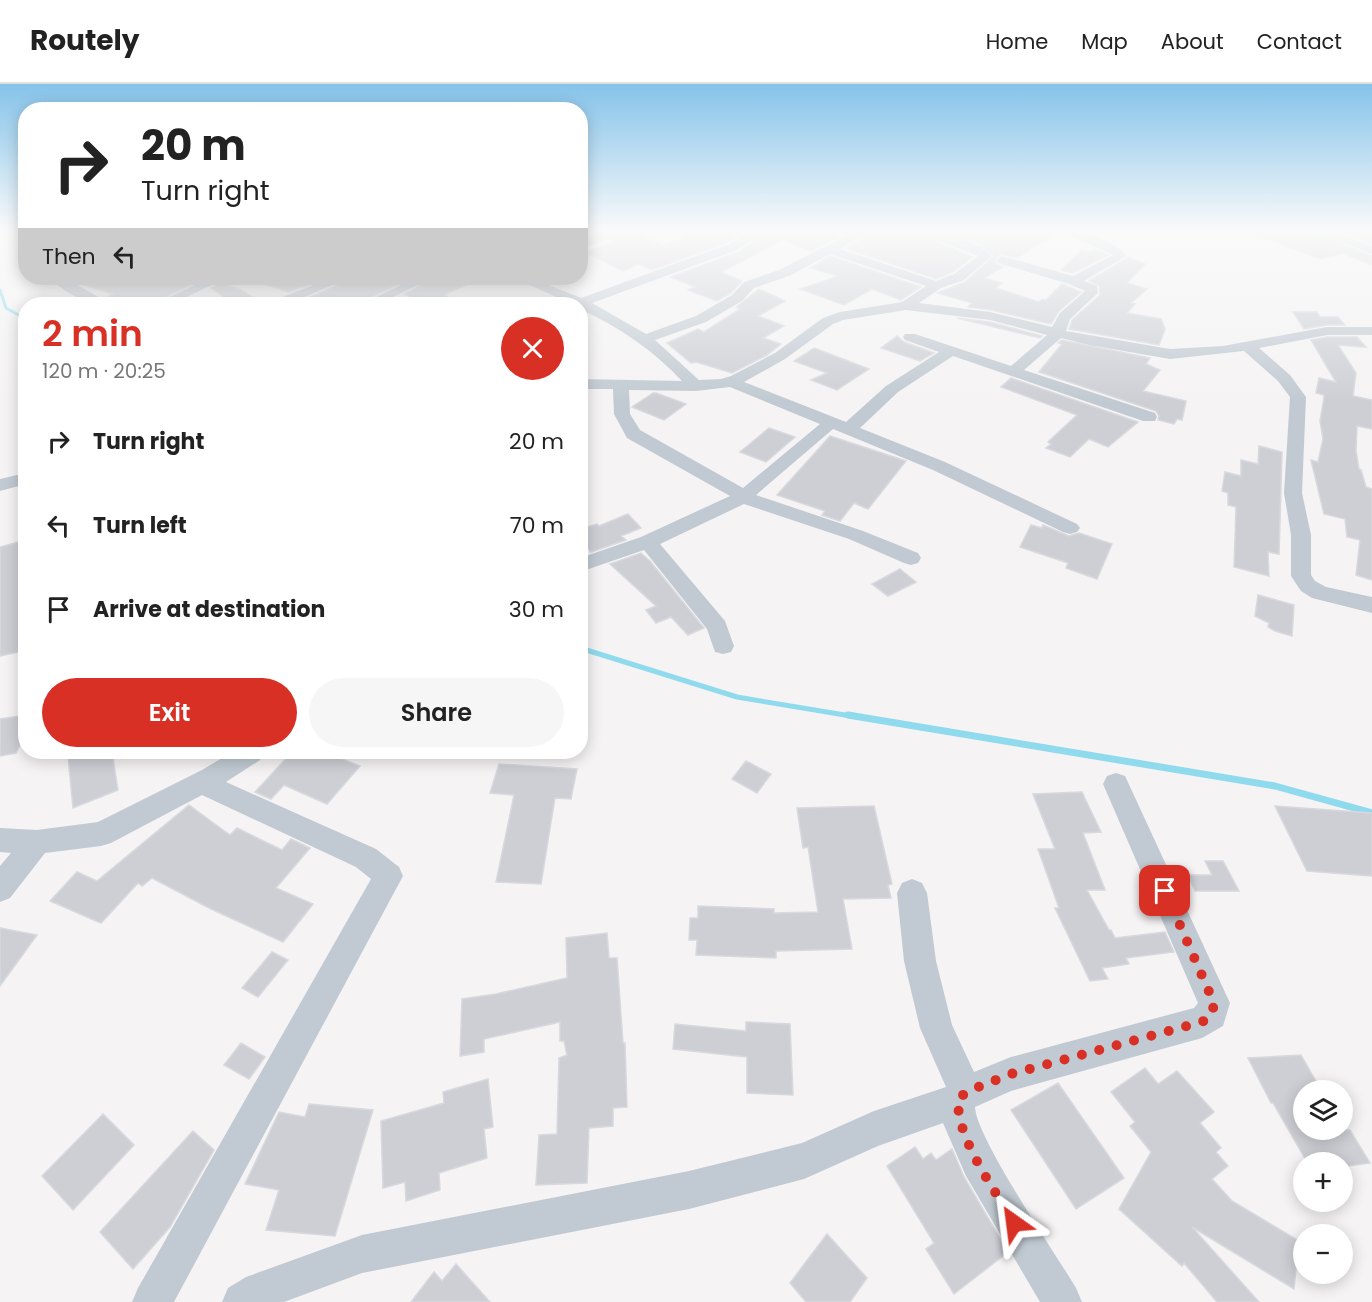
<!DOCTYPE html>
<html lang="en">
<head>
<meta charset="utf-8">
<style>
	:root { --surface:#fff; --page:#f6f6f6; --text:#222; --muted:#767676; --line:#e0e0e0; --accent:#d93025 }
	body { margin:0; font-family:Poppins,sans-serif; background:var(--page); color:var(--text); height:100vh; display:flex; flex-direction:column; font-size:22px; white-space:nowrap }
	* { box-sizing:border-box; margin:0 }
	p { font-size:20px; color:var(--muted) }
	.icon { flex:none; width:33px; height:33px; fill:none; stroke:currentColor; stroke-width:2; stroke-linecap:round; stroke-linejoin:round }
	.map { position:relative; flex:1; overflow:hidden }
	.side { position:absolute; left:18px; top:213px; width:570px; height:462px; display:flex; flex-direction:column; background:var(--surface); border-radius:24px; box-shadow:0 3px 15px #0003 }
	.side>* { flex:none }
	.top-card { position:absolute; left:18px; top:18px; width:570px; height:183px; border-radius:24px; box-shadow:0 3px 15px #0003; background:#fff; color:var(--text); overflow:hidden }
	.buttons { position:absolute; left:1293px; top:996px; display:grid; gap:12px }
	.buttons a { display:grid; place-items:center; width:60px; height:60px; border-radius:50%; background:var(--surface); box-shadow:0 3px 15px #0003; font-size:30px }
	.pin { position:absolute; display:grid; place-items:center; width:51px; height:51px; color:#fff; margin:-26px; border-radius:12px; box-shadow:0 3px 9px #0006 }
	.me { position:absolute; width:66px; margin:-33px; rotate:329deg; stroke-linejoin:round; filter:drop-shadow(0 0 4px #0008) }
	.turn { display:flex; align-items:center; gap:21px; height:126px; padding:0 24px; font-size:27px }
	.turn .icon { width:78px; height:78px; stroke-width:2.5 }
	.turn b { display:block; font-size:42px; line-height:51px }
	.then { display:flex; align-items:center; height:57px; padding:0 24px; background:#0003; gap:12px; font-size:22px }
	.round { display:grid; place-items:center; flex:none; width:63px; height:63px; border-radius:32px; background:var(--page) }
	.head { display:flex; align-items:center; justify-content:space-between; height:102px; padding:0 24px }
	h1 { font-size:36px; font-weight:600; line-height:45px; color:var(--accent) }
	.primary-button { display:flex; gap:12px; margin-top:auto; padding:12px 24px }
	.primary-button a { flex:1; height:69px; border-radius:36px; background:var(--accent); color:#fff; font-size:24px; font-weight:600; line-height:69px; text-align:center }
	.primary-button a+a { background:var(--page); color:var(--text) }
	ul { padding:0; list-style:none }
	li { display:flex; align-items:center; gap:18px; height:84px; padding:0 24px }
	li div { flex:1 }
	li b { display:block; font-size:22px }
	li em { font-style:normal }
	header { display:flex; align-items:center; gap:36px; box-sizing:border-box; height:84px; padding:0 30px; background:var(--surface); border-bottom:2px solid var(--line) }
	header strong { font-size:28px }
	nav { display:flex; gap:33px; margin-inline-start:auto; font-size:21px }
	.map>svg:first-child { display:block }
</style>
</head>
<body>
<header>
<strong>Routely</strong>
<nav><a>Home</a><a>Map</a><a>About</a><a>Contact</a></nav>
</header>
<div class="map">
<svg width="1372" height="1218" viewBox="0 0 1372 1218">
	<rect width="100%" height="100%" fill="#f5f3f3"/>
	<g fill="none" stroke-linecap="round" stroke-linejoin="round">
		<path stroke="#90daee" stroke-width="3" d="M0,206L6,224L26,235"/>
		<path stroke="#90daee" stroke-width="5" d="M580,564L737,613L857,633"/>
		<path stroke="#90daee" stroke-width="7" d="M848,631L1275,702L1372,729"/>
	</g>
	<path fill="#cdcfd5" stroke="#d7d9de" stroke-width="1.5" d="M695,147H746L728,158L652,186L638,180L623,187L585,168L615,158L611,156L631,148L662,161L682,155Z
		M768,147H827L838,153L811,167L783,156L721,188L742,197L731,209L717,217L688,206L695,203L670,193L738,168Z
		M878,147H910L973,173L953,188L936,195L845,164Z
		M937,147H1059L1017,174L1001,170L994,176L996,180L1003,183L984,194L1002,199L996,204L1039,218L1042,215L1046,216L1062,200L1081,208L1059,227L1051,240L991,226L968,223L972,219L937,209L965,198L994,172L978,159Z
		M1253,147H1310L1372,172V181L1342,169L1321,175L1253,150Z
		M1338,147H1372V160Z
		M1096,165L1108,171L1073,189L1061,186L1082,166L1088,168Z
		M830,172L921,203L901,216L872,205L844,221L800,205L838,192L810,184Z
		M1128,173L1145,180L1127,199L1147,205L1131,219L1135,220L1127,229L1161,235L1165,245L1159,261L1069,245L1072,236L1100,211L1099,202L1089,197Z
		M73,194H205L151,220H113L105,214L113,210L78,199L73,196Z
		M253,194H327L288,208L253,196Z
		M351,194H411L357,220H344L332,216L322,220L306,215L350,196Z
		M434,194H481L444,211L452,215L451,220H427L404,210Z
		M222,199L241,206L264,220H235L211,204Z
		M759,205L785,217L758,232L784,242L763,254L781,260L767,271L732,289L696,278L691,279L667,259L698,245L704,248L740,225L736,223Z
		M1293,228H1317L1320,233H1338L1345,241H1327L1304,245Z
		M957,234L990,238L1042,252L1040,254Z
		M897,252L904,258L934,269L920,277L881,264Z
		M1327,253H1357L1366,263L1338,261L1356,289L1353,312L1372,316V345L1357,342L1356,367L1359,385L1361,386L1366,403L1372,405V496L1356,491L1360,456L1347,453L1345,435L1324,430L1311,376L1318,378L1323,355L1320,337L1324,314V311L1316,309L1319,294L1336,298L1311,256Z
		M1062,256L1150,274L1146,280L1160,286L1143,307L1186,317L1182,336L1177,335L1174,340L1158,336L1159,332L1156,327L1039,288L1062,260L1058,259Z
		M814,264L869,285L837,306L811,296L827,289L794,277Z
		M1011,294L1138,338L1108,363L1089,355L1070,373L1046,364L1051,360L1048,358L1077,331L1001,303Z
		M653,309H656L686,320L664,336L632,323Z
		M769,344L795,353L766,378L740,368Z
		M830,352L906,377L868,425L854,419L840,437L822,431L825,427L777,411Z
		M1259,362L1282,368L1279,470L1268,468L1269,492L1234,483L1236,423L1228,421V409L1222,407L1225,388L1241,392V376L1258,380Z
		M628,430L641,444L621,452L626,456L591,468L580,455V445L597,440L599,442Z
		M1031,441L1042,444L1043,441L1069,452L1079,449L1112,460L1097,495L1066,484L1068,479L1020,463Z
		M26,456V545L18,568L0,572V463Z
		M641,469L650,477L704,544L688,551L671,533L656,539L646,526L656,522L610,480Z
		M900,485L916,498L888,512L872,500Z
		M1258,511L1294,521L1292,552L1275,547L1268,543L1269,539L1255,532Z
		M26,631V649L16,669L0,672V635Z
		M80,668H112L118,706L73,724L68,672Z
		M292,668H324L360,682L327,720L284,701L271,715L255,708Z
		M746,677L771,690L757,709L732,695Z
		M499,680L577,685L571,715L555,714L541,800L496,798L514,711L490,709Z
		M1082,708L1101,748L1083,749L1105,806H1087L1109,846H1111L1115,854L1165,848L1174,868L1126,874L1129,880L1102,884L1108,895L1090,897L1055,824H1059L1038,765H1055L1033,710Z
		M189,721L230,751L237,744L282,766L291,755L310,764L276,804L313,820L283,858L211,825L152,794L142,802L138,799L101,839L50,817L77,788L97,797Z
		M874,722L892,800L888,801L891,814L843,815L852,865L776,867V874L696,871L697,856H689L690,834H698V822L774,825V829L818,828L808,763L803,764L797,724Z
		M1275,722L1372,729V792L1307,787Z
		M1205,777H1223L1239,807H1195L1188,791H1212Z
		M0,844L37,851L0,902Z
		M607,849L609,874H617L623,959H625L627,1023L613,1024V1042L589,1044L587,1099L536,1101L539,1051L557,1050L559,974L567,971L564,957H560V938L484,955V968L460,972L462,915L496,910L567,894L566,854Z
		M272,868L288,876L258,913L242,904Z
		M746,938L790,940L793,1011L747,1009V973L673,965L675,940L746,947Z
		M241,959L265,973L249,995L224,981Z
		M1301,971L1321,1006H1304V1046H1350L1370,1079L1342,1083V1078H1307L1273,1019H1271L1248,974Z
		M1145,984L1158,1000L1177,987L1214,1028L1200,1039L1221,1064L1216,1068L1228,1082L1212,1095L1232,1117L1299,1157L1294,1205L1192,1143L1259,1218H1217L1184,1179L1182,1182L1119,1125L1151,1068L1130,1042L1135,1038L1111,1008Z
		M488,995L493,1043L484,1045L487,1074L439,1089L440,1106L406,1117L405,1098L383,1104L381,1037L444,1019L443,1008Z
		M1058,999L1124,1094L1076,1125L1011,1026Z
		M309,1020L373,1026L335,1152L266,1146L279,1106L245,1100L279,1028L305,1033Z
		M103,1030L134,1061L73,1126L42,1092Z
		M193,1047L214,1066L170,1143L133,1185L100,1148Z
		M915,1063L923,1075L931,1069L936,1076L952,1065L964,1093L1008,1168L954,1210L926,1165L934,1159L887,1082Z
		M827,1150L867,1194L850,1218H806L790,1199Z
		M456,1180L490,1218H411L434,1188L442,1197Z"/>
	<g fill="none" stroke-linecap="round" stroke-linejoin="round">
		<path fill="#c1cad2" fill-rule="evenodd" d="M610,147H629L580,166V158Z
			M751,147H766L737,166L592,219L646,250L696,232L732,211L744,198L779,186L855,147H871L840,165L936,197L954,190L978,172L912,147C933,147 979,156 992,172L964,196L941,204L919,219L990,228L1052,243L1060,229L1085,207L1069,200L998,179L996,176L1002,172L1073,192L1113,171L1062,147C1083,147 1113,155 1126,172L1084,197L1097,202L1098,209L1070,235L1066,247L1170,265L1223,262L1327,243H1372V251H1327L1259,264L1290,291L1306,313L1302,409L1311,451V491L1315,497L1326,503L1372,513V529L1312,514L1301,507L1291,492V451L1284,409L1290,313L1278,297L1244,267L1170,275L1089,261L1061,254L1024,286L1155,329L1157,333L1155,337H1143L953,272L898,308L860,344L945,378L1077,440L1080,444L1077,448L1070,450L1063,448L933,386L833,345L756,411L863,447L918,469L921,474L918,479L911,481L904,479L849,455L744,420L660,460L725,537L734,562L731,568L723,570L715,568L707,545L644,466L580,488V474L641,453L730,412L627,354L614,330L613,305H580V295L682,297C653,266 619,243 580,225V220H572L514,194H531L581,214L729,160ZM830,170L926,202L902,218L840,228L823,234L775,269L731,292L721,295L699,296L655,256L706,238L742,217L754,204L789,192ZM906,226L990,236L1047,251L1011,282L915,250H905L903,253L905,256L939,268L886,302L846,338L744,298L785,275L833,240L843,236ZM730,303L820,340L743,404L640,346L630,330L629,306L696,307Z
			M1312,147H1330L1372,162V170Z
			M50,194H65L111,220C90,222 65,210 50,194Z
			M209,194H226L172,220H155Z
			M332,194H349L288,220H270L272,217Z
			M415,194H432L379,220H362Z
			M459,215L469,220H453L454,216Z
			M26,389V400L0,407V395Z
			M232,668L264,669L260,676L226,698L376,765L399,783L403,792L174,1218H132L138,1204L371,795L356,783L202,711L111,759L101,762L45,769L10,814L0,818V782L11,769L0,768V744L37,746L98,738L202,686Z
			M1116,689L1125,692L1230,919L1223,942L1202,954L1011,1007L975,1023C976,1054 1056,1170 1076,1204L1082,1218H1040L966,1092L943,1039L878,1062L804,1095L689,1125L362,1189L284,1218H222L228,1204L246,1193L362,1151L689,1087L802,1059L874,1027L946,1003L920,944L904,877L897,809L902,799L912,795L922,799L927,809L936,877L952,941L974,988L1011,973L1194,924L1198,919L1103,700L1107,692Z"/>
	</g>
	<linearGradient id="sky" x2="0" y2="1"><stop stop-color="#85c3ea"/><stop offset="0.46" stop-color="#fafafa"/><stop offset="1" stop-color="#fafafa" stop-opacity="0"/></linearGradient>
	<rect width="1372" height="318" fill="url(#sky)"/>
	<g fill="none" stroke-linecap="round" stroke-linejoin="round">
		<path stroke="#d93025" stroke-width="10" stroke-dasharray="0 18" d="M1014,1139C994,1104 957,1056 958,1016L966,1008L1011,990L1202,938L1212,931L1214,919L1165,807"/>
	</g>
</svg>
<div class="buttons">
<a><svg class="icon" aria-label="layers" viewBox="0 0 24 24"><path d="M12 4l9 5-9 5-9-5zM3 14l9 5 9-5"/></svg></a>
<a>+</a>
<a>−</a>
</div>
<div class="pin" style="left:1165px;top:807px;background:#d93025"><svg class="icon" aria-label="arrive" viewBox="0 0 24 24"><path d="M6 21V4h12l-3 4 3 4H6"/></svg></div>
<svg class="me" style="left:1014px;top:1139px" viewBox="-20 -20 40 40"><path d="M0-17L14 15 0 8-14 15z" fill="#d93025" stroke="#fff" stroke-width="4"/></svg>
<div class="top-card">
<div class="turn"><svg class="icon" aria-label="right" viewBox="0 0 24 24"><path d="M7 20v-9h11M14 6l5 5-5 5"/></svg><div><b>20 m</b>Turn right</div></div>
<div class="then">Then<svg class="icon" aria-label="left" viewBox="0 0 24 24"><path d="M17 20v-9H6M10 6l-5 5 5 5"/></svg></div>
</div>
<section class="side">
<div class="head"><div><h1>2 min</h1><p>120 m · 20:25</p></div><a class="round" style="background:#d93025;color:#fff"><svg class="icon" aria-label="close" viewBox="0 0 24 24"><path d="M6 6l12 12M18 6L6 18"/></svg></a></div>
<ul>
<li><svg class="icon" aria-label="right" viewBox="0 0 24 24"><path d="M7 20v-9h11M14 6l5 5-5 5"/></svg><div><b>Turn right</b></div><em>20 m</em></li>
<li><svg class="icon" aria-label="left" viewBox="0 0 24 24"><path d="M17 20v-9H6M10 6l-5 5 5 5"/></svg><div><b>Turn left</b></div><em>70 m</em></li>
<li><svg class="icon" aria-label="arrive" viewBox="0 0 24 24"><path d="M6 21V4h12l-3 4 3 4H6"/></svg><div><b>Arrive at destination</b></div><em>30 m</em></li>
</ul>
<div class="primary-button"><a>Exit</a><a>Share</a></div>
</section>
</div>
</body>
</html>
